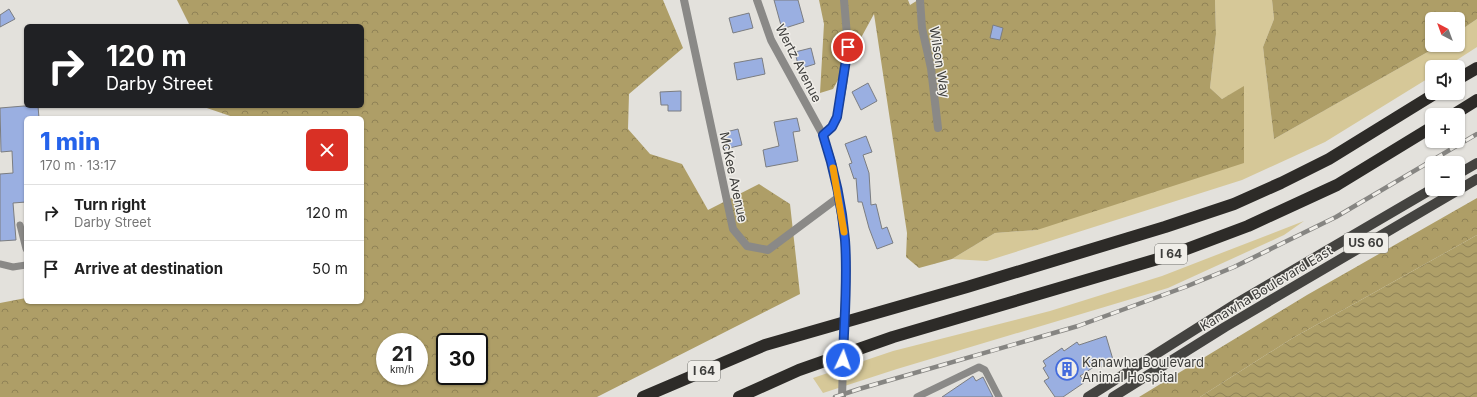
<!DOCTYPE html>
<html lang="en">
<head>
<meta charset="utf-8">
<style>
	:root { --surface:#fff; --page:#f6f6f6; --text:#222; --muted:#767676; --line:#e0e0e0; --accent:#2563eb }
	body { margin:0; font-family:Inter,sans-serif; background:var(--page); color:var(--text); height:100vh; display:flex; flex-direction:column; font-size:15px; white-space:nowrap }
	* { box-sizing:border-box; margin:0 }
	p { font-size:13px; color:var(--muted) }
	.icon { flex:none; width:22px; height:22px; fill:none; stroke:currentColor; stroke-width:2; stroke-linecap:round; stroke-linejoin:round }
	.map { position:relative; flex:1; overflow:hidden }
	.sheet { position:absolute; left:24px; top:116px; width:340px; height:188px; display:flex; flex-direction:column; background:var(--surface); border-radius:6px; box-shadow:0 1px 3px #0004 }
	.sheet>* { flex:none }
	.guide { position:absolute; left:24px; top:24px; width:340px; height:84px; border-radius:6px; box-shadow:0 1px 3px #0004; background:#202124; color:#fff; overflow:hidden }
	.needle { width:26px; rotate:319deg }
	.buttons { position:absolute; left:1425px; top:12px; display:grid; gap:8px }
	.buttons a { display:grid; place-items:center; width:40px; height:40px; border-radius:6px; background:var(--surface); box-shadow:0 1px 3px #0004; font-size:20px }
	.speed { position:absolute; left:376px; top:333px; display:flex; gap:8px; font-size:20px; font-weight:700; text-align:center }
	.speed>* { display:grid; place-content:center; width:52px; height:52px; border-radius:50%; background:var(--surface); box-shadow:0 1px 3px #0004; line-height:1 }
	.speed small { font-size:10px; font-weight:400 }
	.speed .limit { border:2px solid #111; border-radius:6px; background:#fff; color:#111 }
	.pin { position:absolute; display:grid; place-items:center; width:34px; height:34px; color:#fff; margin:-17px; border:2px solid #fff; border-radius:50%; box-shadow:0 1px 4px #0007 }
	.me { position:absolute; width:44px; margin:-22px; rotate:3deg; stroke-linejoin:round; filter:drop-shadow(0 0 3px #0008) }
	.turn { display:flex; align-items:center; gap:14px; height:84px; padding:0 16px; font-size:18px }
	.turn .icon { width:52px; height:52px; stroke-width:2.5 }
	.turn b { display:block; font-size:28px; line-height:34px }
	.round { display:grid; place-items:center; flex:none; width:42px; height:42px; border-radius:6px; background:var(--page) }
	.summary { display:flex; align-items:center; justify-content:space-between; height:68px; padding:0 16px }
	h1 { font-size:24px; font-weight:800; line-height:30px; color:var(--accent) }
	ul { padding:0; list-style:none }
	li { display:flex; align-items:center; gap:12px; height:56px; padding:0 16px; border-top:1px solid var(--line) }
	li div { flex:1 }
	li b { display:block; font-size:15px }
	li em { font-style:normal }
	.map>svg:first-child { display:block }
</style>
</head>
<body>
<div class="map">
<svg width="1477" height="397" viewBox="0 0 1477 397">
	<defs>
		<pattern id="forest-crowns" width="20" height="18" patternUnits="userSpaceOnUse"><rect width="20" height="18" fill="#ae9e67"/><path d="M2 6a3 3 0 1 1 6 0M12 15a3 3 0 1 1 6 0" fill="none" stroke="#8f8256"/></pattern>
		<pattern id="water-waves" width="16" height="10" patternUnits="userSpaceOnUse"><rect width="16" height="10" fill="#ae9f68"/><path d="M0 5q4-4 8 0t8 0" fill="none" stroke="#8f8357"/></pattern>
	</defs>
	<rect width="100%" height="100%" fill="#e3e1dc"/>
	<path fill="#d6c898" d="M1215,0H1272L1274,19L1263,47L1274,139L1440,45H1458V32L1477,19V47L1446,67H1432V76L1325,142L1242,180L987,261L952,259L995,233L1037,230L1244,87L1222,99L1210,88L1216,34Z
		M1304,221L1284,235L1168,288L897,369L823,393L813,378L893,351L1050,311L1162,276Z"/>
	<path fill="url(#forest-crowns)" fill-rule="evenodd" d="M177,0H663L683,48L629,94L628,129L650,154L682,164L708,210L759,184L790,204L800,294L597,397H0V303L26,298V302H362V118H236L201,106H362V26H190ZM385,342H419V376H385ZM445,342H479V376H445Z
		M819,0H908L910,5L918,0H1215L1216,34L1210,88L1222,99L1244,86V163L1037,230L995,233L952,259L919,268L906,257L907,233L874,14L833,89L820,93L824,24Z
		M1272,0H1477V19L1458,32V19H1432V45H1440L1274,139L1263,47L1274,19Z
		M1477,198V235L1291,339L1200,397H1139L1307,295Z"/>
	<path fill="url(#water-waves)" d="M1477,235V397H1200L1291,339Z"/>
	<path fill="#9aafe1" stroke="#7b7d81" d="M774,0H798L804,22L782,29Z
		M9,9L15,19L0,27V15Z
		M749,13L753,28L733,33L729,18Z
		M993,25L1003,28L1000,40L990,38Z
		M811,48L815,64L799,69L795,52Z
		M762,58L765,74L737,80L734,63Z
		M868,83L877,101L861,110L852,92Z
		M681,91V111H668V105H661L660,92Z
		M24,106H38L39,118H26V202L13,203L16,240L0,241V174L13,173L12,151L1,152L0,108Z
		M797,118L800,131L793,132L798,161L766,167L763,150L779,146L774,122Z
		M738,129L742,145L725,149L722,133Z
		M866,136L872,152L863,155L869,173L871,205L876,204L882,229L887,227L893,243L877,249L869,228L862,202H858L856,178L854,179L849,164L852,163L845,144Z
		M1106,336L1114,363L1101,367L1100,363L1080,376L1085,382L1063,397H1055L1044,381L1049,378L1043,368L1046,366L1043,361L1062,348L1064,351L1077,342L1079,345Z
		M973,376L976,381L983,377L993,397H942Z"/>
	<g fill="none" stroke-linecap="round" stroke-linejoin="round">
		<path stroke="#8a8987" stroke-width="7" d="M20,225L26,249
			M0,264L13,267L26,265
			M917,397L979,367L985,370L999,397"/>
		<path stroke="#8a8987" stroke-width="8" d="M684,0L733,229L747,246L768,250L839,197
			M757,0L771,40L823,135L833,166L845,240V300L842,397
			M920,0L922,28L931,68L938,128
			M823,135L832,127L837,117L843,85L848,47L844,0"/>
		<path stroke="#444340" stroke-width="10" d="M1458,174L1477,163
			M1088,397L1237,303L1432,189
			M1113,397L1225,327L1477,179"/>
		<path stroke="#2d2b28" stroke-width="12" d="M1458,79L1477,68
			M1453,115L1477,100
			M643,397L765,345L967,287L1165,227L1234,204L1281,183L1329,159L1436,93
			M739,397L799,370L893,337L1168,256L1248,226L1337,185L1432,127"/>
		<g stroke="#868582" stroke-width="4.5">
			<path id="rail" d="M835,397L859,389L1078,326L1185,287L1234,267L1336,217L1477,134"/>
		</g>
		<use href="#rail" stroke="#f0eee9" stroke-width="3" stroke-dasharray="9" stroke-linecap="butt"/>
	</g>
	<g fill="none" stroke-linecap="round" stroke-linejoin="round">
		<g stroke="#184099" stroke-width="10">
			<path id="route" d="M843,360C844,320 848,280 845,240C842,205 834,169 823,135L832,127L837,117L848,47"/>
		</g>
		<use href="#route" stroke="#2563eb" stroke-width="7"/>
		<path stroke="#f59e0b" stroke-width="7" d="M833,168L844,232"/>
	</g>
	<defs>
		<g id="building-ring" transform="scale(1.15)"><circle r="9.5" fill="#f0eee9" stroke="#436bdd" stroke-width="1.5"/><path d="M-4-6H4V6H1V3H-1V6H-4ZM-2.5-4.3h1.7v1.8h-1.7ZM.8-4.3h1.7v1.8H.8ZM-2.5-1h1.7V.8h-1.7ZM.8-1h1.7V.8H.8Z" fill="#436bdd"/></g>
	</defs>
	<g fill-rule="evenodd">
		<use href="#building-ring" x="1067" y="369"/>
	</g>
	<g text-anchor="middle" stroke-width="3" stroke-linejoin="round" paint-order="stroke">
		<g fill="#f0eee9" stroke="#73726f" stroke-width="1">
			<rect x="1344" y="233" width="44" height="20" rx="3"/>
			<rect x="1155" y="244" width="32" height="20" rx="3"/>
			<rect x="688" y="361" width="32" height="20" rx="3"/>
		</g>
		<g font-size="12" font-weight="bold" fill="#3d3d3b">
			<text x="1366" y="247">US 60</text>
			<text x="1171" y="258">I 64</text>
			<text x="704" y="375">I 64</text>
		</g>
		<g font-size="13" fill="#3d3d3b" stroke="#f0eee9">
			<text transform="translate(940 62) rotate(81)" y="5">Wilson Way</text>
			<text transform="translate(799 63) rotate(63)" y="5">Wertz Avenue</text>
			<text transform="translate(734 177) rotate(78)" y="5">McKee Avenue</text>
			<text transform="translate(1266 288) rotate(-31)" y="5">Kanawha Boulevard East</text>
		</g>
		<g font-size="13" fill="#3d3d3b" stroke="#f0eee9" text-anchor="start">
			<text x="1082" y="367">Kanawha Boulevard<tspan x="1082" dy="15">Animal Hospital</tspan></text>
		</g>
	</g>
</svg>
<div class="buttons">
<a><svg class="needle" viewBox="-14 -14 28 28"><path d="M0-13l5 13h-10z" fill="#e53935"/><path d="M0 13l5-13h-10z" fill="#767676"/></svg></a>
<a><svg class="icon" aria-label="sound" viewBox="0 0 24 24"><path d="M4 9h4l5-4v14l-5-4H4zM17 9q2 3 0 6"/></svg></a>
<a>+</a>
<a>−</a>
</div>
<div class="speed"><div>21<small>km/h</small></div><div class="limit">30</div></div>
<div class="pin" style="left:848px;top:47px;background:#d93025"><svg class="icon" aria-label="arrive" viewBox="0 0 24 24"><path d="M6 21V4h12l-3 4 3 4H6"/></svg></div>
<svg class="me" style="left:843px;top:360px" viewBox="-20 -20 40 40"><circle r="17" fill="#2563eb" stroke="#fff" stroke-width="3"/><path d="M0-11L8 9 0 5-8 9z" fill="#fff"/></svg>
<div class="guide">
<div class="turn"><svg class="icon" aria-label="right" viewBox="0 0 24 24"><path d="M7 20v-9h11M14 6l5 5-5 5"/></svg><div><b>120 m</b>Darby Street</div></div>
</div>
<section class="sheet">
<div class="summary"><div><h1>1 min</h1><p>170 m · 13:17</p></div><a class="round" style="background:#d93025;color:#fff"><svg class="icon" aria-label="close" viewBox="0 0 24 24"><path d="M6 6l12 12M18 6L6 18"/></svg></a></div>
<ul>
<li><svg class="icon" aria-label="right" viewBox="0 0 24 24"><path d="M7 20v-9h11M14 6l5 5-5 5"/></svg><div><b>Turn right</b><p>Darby Street</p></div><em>120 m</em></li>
<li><svg class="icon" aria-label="arrive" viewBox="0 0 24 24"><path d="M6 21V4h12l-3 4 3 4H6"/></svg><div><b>Arrive at destination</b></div><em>50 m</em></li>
</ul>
</section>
</div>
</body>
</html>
